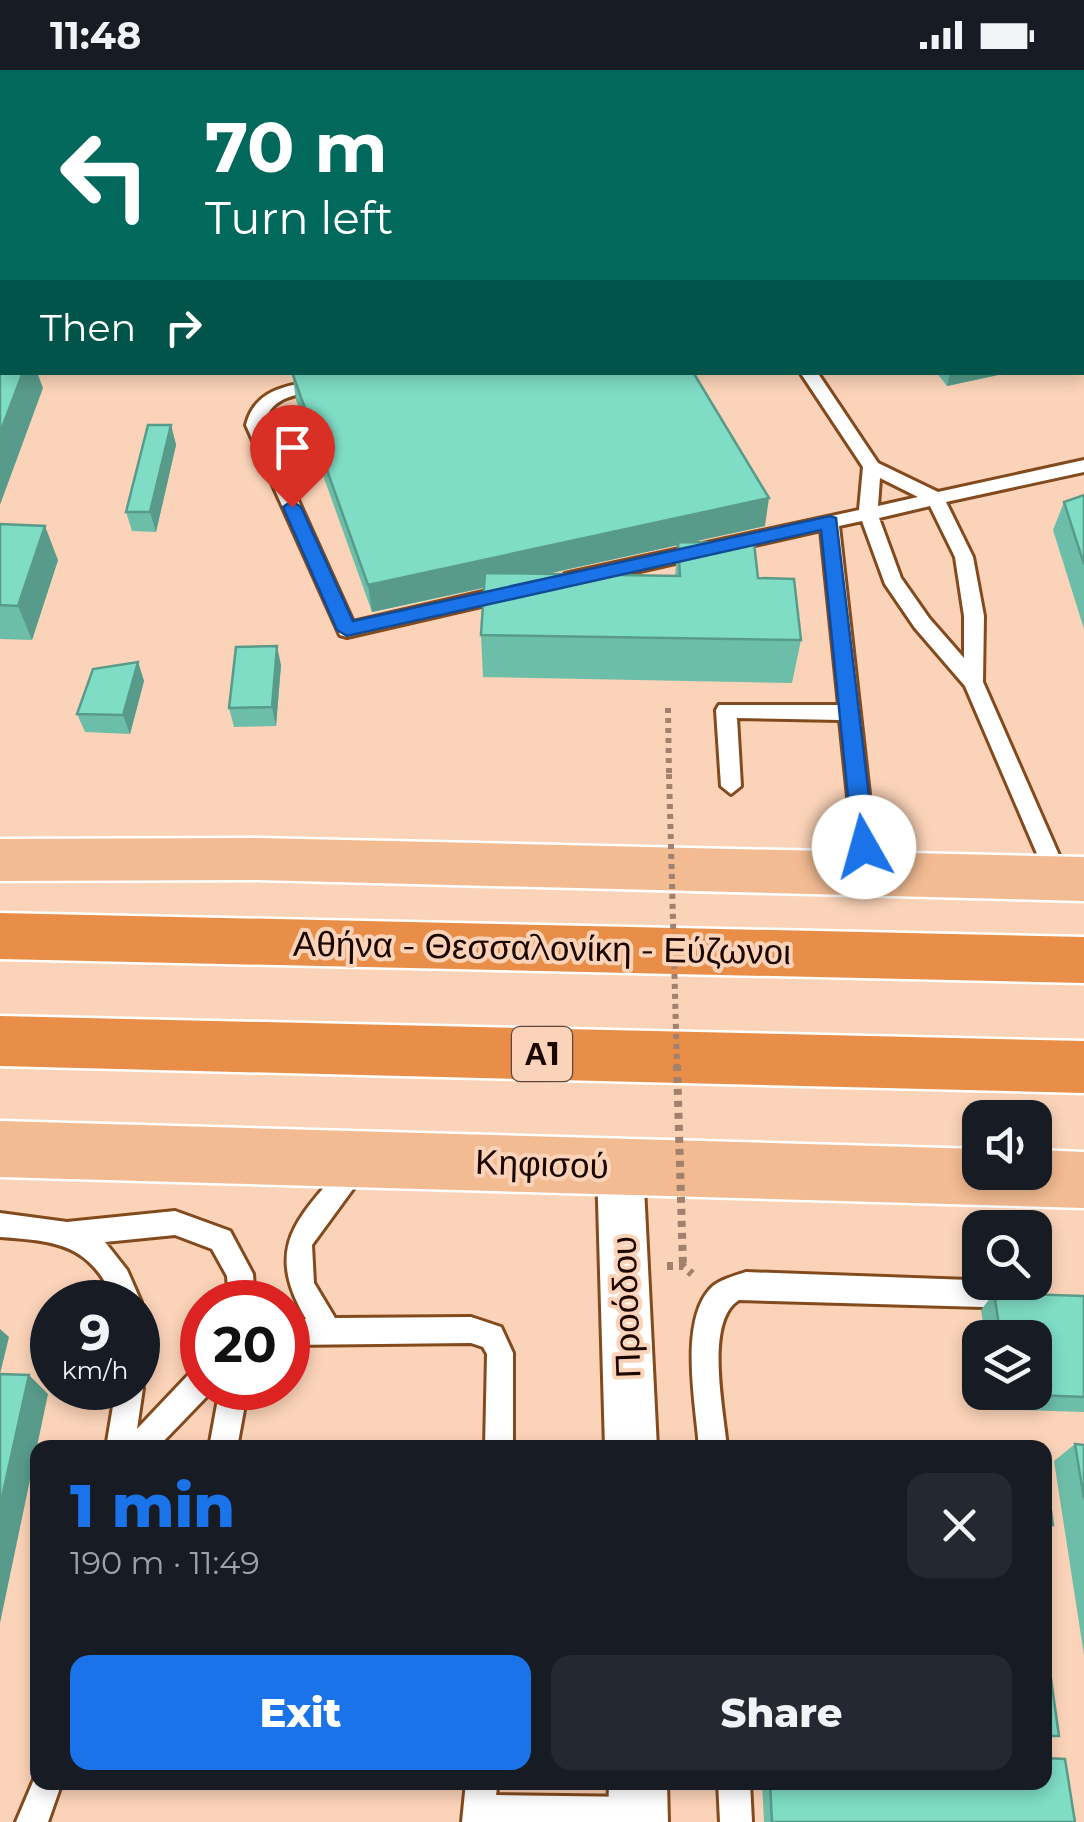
<!DOCTYPE html>
<html lang="en">
<head>
<meta charset="utf-8">
<style>
	:root { --surface:#171b24; --page:#242831; --text:#f1f3f6; --muted:#9ea1a6; --accent:#1a73e8 }
	body { margin:0; font-family:Montserrat,sans-serif; background:var(--page); color:var(--text); height:100vh; display:flex; flex-direction:column; font-size:38px; white-space:nowrap }
	* { box-sizing:border-box; margin:0 }
	p { font-size:32px; color:var(--muted) }
	.icon { flex:none; width:55px; height:55px; fill:none; stroke:currentColor; stroke-width:2; stroke-linecap:round; stroke-linejoin:round }
	.map { position:relative; flex:1; overflow:hidden }
	.side { position:absolute; left:30px; top:1370px; width:1022px; height:350px; display:flex; flex-direction:column; background:var(--surface); border-radius:20px; box-shadow:0 5px 15px #0003 }
	.side>* { flex:none }
	.banner { position:absolute; left:0px; top:0px; width:1085px; height:305px; box-shadow:0 5px 15px #0003; background:#00695c; color:#fff; overflow:hidden }
	.controls { position:absolute; left:962px; top:1030px; display:grid; gap:20px }
	.controls a { display:grid; place-items:center; width:90px; height:90px; border-radius:20px; background:var(--surface); box-shadow:0 5px 15px #0003; font-size:50px }
	.speed { position:absolute; left:30px; top:1210px; display:flex; gap:20px; font-size:50px; font-weight:700; text-align:center }
	.speed>* { display:grid; place-content:center; width:130px; height:130px; border-radius:50%; background:var(--surface); box-shadow:0 5px 15px #0003; line-height:1 }
	.speed small { font-size:25px; font-weight:400 }
	.speed .limit { border:15px solid #d22; background:#fff; color:#111 }
	.pin { position:absolute; display:grid; place-items:center; width:85px; height:85px; color:#fff; margin:-102px -42px; border-radius:50% 50% 50% 0; rotate:-45deg; box-shadow:0 0 10px #0007 }
	.pin .icon { rotate:45deg }
	.me { position:absolute; width:110px; margin:-55px; rotate:353deg; stroke-linejoin:round; filter:drop-shadow(0 0 8px #0008) }
	.turn { display:flex; align-items:center; gap:35px; height:210px; padding:0 40px; font-size:45px }
	.turn .icon { width:130px; height:130px; stroke-width:2.5 }
	.turn b { display:block; font-size:70px; line-height:85px }
	.then { display:flex; align-items:center; height:95px; padding:0 40px; background:#0003; gap:20px; font-size:38px }
	.round { display:grid; place-items:center; flex:none; width:105px; height:105px; border-radius:20px; background:var(--page) }
	.summary { display:flex; align-items:center; justify-content:space-between; height:170px; padding:0 40px }
	h1 { font-size:60px; font-weight:800; line-height:75px; color:var(--accent) }
	.button { display:flex; gap:20px; margin-top:auto; padding:20px 40px }
	.button a { flex:1; height:115px; border-radius:20px; background:var(--accent); color:#fff; font-size:40px; font-weight:800; line-height:115px; text-align:center }
	.button a+a { background:var(--page); color:var(--text) }
	.status { display:flex; justify-content:space-between; align-items:center; height:70px; padding:0 50px; background:var(--surface); direction:ltr }
	.status svg { height:28px; fill:currentColor }
	.map>svg:first-child { display:block }
</style>
</head>
<body>
<div class="status"><b>11:48</b><svg viewBox="0 0 49 12"><path d="M0 12V9h3v3zM5 12V6h3v6zM10 12V3h3v9zM15 12V0h3v12zM26 1h20v11H26zM47 4h2v5h-2z"/></svg></div>
<div class="map">
<svg width="1084" height="1752" viewBox="0 0 1084 1752">
	<rect width="100%" height="100%" fill="#fbd3b8"/>
	<g fill="none" stroke-linecap="round" stroke-linejoin="round">
		<g stroke="#834a1d" stroke-width="6">
			<path id="lane" d="M800,302H817L878,393L938,422L1084,390V402L946,432L973,487L984,546L983,612L1069,808L1066,814H1050L965,616L915,558L885,514L862,451L839,456L878,804L875,810H859L856,804L840,650L737,648L741,716L731,724L721,716L716,640L719,635H839L821,460L565,518L556,511L565,504L859,440L863,397ZM880,408L918,427L878,436ZM930,436L955,487L964,546V588L929,548L901,508L879,448Z
				M322,310L330,315L328,319C301,325 271,323 264,355L353,552L509,516L516,518V528L347,567L340,565L246,355C255,318 290,315 322,310Z
				M360,1082L369,1085L372,1093L312,1175L314,1213L335,1248L471,1247L501,1257L513,1283V1378H485L487,1284L483,1277L471,1273L288,1275V1249H306C260,1171 304,1145 351,1085Z
				M175,1141L230,1161L253,1204L255,1232H229L227,1206L212,1179L175,1165L105,1172L127,1200L141,1232L138,1240V1232H115C91,1174 57,1171 0,1167V1143L67,1152Z
				M746,1202L1022,1212L1030,1216L1034,1225L1030,1234L1021,1238L739,1230C704,1251 724,1341 727,1378H699C696,1336 679,1253 710,1219C718,1210 734,1206 746,1202Z
				M202,1297V1318H213L212,1321L157,1378H106L116,1318H138L139,1308L143,1318L137,1359L192,1301Z
				M220,1318H248L237,1378H209Z
				M38,1700V1712H62L48,1752H16Z
				M466,1712H498L496,1725L637,1727L648,1732L653,1743L649,1752H462Z
				M718,1712H750L752,1752H720Z"/>
		</g>
		<g stroke="#834a1d" stroke-width="6">
			<path id="street" d="M276,0H307L309,2H278Z
				M1082,206L1084,207V225H1082Z
				M620,1075L637,1082L643,1097L657,1378H605L597,1097L603,1082Z
				M609,1712H667L668,1752H608Z"/>
		</g>
		<g stroke="#fff" stroke-width="5">
			<path id="primary" d="M257,768L1084,787V831L257,810L0,811V769Z
				M0,1051L980,1079V1102H1035V1080L1084,1082V1138L0,1107Z"/>
		</g>
		<g stroke="#fff" stroke-width="5">
			<path id="highway" d="M0,843L1084,867V913L0,889Z
				M0,946L1084,971V1023L0,996Z"/>
		</g>
		<path stroke="#a1816e" stroke-width="6" stroke-dasharray="5 5" stroke-linecap="butt" d="M668,638L669,704"/>
		<path stroke="#a1816e" stroke-width="8" stroke-dasharray="6 6" stroke-linecap="butt" d="M667,1196H683L692,1204"/>
		<use href="#lane" fill="#fff" fill-rule="evenodd"/>
		<use href="#street" fill="#fff" fill-rule="evenodd"/>
		<use href="#primary" fill="#f2bb92" fill-rule="evenodd"/>
		<use href="#highway" fill="#e98e49" fill-rule="evenodd"/>
		<path stroke="#a1816e" stroke-width="6" stroke-dasharray="5 5" stroke-linecap="butt" d="M669,704L677,997"/>
		<path stroke="#a1816e" stroke-width="8" stroke-dasharray="6 6" stroke-linecap="butt" d="M677,995L683,1196"/>
	</g>
	<path fill="#6dbea9" fill-rule="evenodd" d="M292,302L765,456L692,472L758,508L801,570L792,613L483,607L481,565L484,518L372,542L296,330ZM678,475L675,506L547,504Z
		M936,302H999L998,305L947,316Z
		M171,355L176,375L156,462L132,461L126,442Z
		M1084,425V559L1053,460L1064,432Z
		M0,454L58,490L32,570L0,569Z
		M138,592L144,611L130,664L85,662L77,644Z
		M281,595L276,656L234,657L229,638Z
		M994,1223L1084,1226V1342L995,1339L993,1322H1035V1268H985L981,1240Z
		M1075,1374L1084,1375V1585L1054,1391Z
		M762,1712H1045L1075,1752H764Z"/>
	<path fill="#599b8a" d="M23,302H37L43,318L0,435V363Z
		M950,302H999L998,305L947,316Z
		M171,355L176,375L156,462L150,442Z
		M769,428L765,456L372,542L368,515Z
		M45,456L58,490L32,570L18,536Z
		M277,576L281,595L276,656L272,637Z
		M138,592L144,611L130,664L123,645Z
		M0,1259L9,1267L0,1304Z
		M29,1305L48,1324L0,1553V1436Z"/>
	<path fill="#7fddc5" stroke="#599b8a" stroke-width="2.5" d="M300,0H316L334,2H298Z
		M981,0H1014L1012,2H979Z
		M0,217H2V274H0Z
		M0,282H2V302H23L0,363Z
		M292,302H693L769,428L368,515Z
		M148,355H171L150,442H126Z
		M1084,425V494L1064,432Z
		M0,454L45,456L18,536L0,535Z
		M678,472L754,473L758,508L794,509L801,570L481,565L485,503L680,506Z
		M277,576L272,637L229,638L236,577Z
		M138,592L123,645L77,644L93,599Z
		M994,1223L1084,1226V1327L1009,1324V1322H1035V1268H1001Z
		M0,1304L29,1305L0,1436Z
		M967,1373L1042,1375V1378H968Z
		M1075,1374L1084,1375V1429Z
		M1045,1399L1053,1455H1045Z
		M1045,1566L1059,1666H1045Z
		M1045,1688L1065,1689L1075,1752H772L770,1712H1045Z"/>
	<path fill="#1a73e8" stroke="#114b97" stroke-width="2.5" d="M292,431L301,437L353,551L830,446L836,448L875,777L871,783L864,785L853,777L821,460L347,566L337,560L283,437Z"/>
	<g text-anchor="middle" stroke-width="8" stroke-linejoin="round" paint-order="stroke">
		<rect fill="#fbd3b8" stroke="#5f4437" stroke-width="2.5" x="512" y="957" width="60" height="54" rx="8"/>
		<g font-size="32" font-weight="bold" fill="#1c0600">
			<text x="542" y="995">Α1</text>
		</g>
		<g font-size="35" fill="#1c0600" stroke="#fbd3b8">
			<text transform="translate(542 878) rotate(1)" y="12">Αθήνα - Θεσσαλονίκη - Εύζωνοι</text>
			<text transform="translate(542 1094) rotate(2)" y="12">Κηφισού</text>
			<text transform="translate(626 1237) rotate(-92)" y="12">Προόδου</text>
		</g>
	</g>
</svg>
<div class="controls">
<a><svg class="icon" aria-label="sound" viewBox="0 0 24 24"><path d="M4 9h4l5-4v14l-5-4H4zM17 9q2 3 0 6"/></svg></a>
<a><svg class="icon" aria-label="search" viewBox="0 0 24 24"><circle cx="10" cy="10" r="6"/><path d="M15 15l6 6"/></svg></a>
<a><svg class="icon" aria-label="layers" viewBox="0 0 24 24"><path d="M12 4l9 5-9 5-9-5zM3 14l9 5 9-5"/></svg></a>
</div>
<div class="speed"><div>9<small>km/h</small></div><div class="limit">20</div></div>
<div class="pin" style="left:292px;top:437px;background:#d93025"><svg class="icon" aria-label="arrive" viewBox="0 0 24 24"><path d="M6 21V4h12l-3 4 3 4H6"/></svg></div>
<svg class="me" style="left:864px;top:777px" viewBox="-20 -20 40 40"><circle r="19" fill="#fff"/><path d="M0-13L10 11 0 6-10 11z" fill="#1a73e8"/></svg>
<div class="banner">
<div class="turn"><svg class="icon" aria-label="left" viewBox="0 0 24 24"><path d="M17 20v-9H6M10 6l-5 5 5 5"/></svg><div><b>70 m</b>Turn left</div></div>
<div class="then">Then<svg class="icon" aria-label="right" viewBox="0 0 24 24"><path d="M7 20v-9h11M14 6l5 5-5 5"/></svg></div>
</div>
<section class="side">
<div class="summary"><div><h1>1 min</h1><p>190 m · 11:49</p></div><a class="round"><svg class="icon" aria-label="close" viewBox="0 0 24 24"><path d="M6 6l12 12M18 6L6 18"/></svg></a></div>
<div class="button"><a>Exit</a><a>Share</a></div>
</section>
</div>
</body>
</html>
